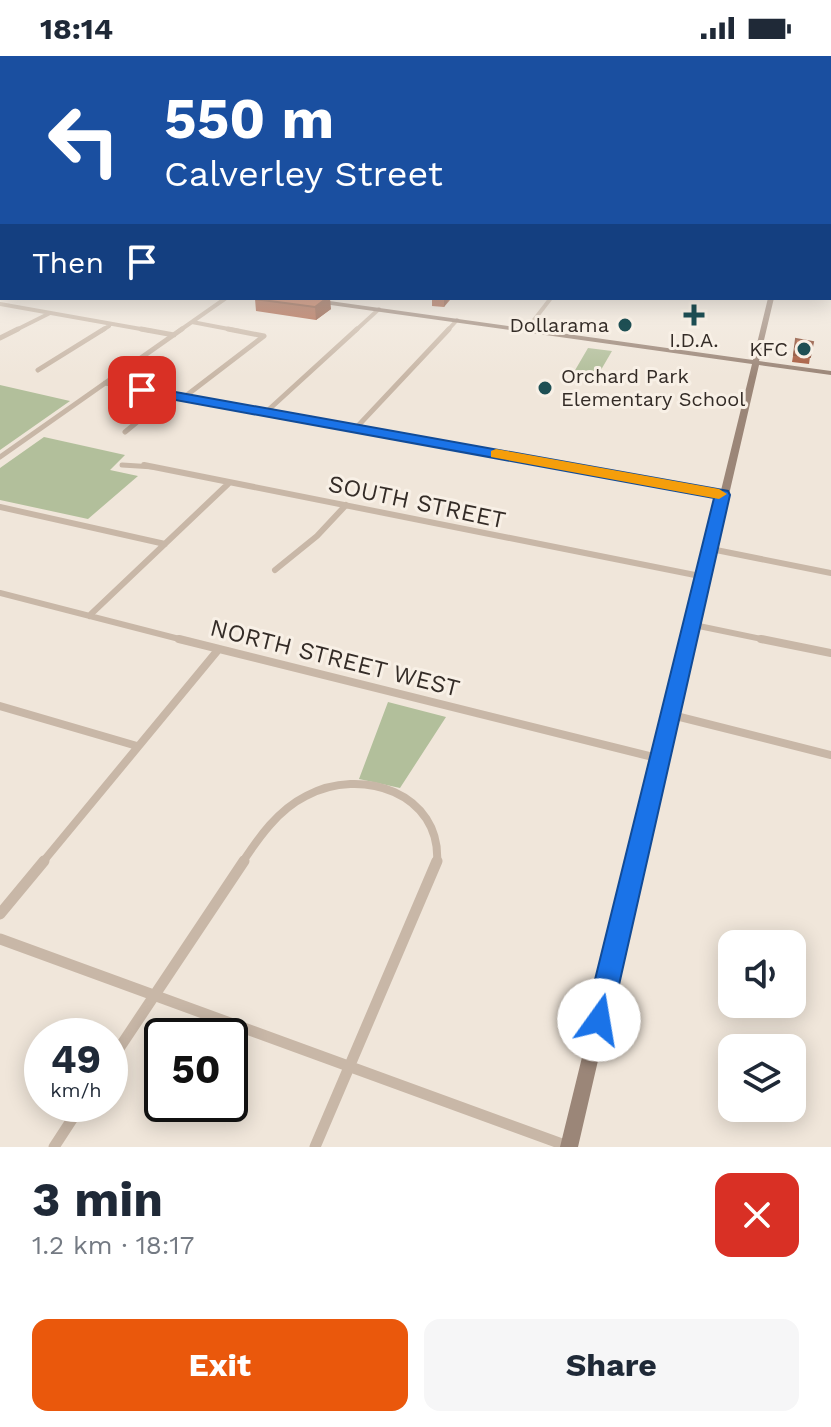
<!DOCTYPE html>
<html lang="en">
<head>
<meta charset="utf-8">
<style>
	:root { --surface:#fff; --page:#f6f6f7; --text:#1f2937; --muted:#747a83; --accent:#ea580c }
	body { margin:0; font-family:"Work Sans",sans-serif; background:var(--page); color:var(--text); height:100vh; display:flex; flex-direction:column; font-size:30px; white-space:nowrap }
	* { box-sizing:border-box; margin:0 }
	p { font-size:26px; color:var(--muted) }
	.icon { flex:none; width:44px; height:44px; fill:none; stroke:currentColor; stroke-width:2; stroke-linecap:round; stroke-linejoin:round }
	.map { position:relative; height:1091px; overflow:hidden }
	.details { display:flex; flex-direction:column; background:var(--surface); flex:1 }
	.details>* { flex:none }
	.top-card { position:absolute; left:0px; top:0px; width:832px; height:244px; box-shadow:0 4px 20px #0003; background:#1a4fa0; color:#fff; overflow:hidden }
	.buttons { position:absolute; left:718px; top:874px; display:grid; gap:16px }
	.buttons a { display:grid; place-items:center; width:88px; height:88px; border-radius:16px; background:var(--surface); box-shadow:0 4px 20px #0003; font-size:40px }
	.speed { position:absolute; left:24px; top:962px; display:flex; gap:16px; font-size:40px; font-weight:700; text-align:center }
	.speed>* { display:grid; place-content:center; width:104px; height:104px; border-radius:50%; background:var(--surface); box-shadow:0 4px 20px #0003; line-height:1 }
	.speed small { font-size:20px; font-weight:400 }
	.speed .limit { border:4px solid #111; border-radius:12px; background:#fff; color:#111 }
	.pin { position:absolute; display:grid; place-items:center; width:68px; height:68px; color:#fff; margin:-34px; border-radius:16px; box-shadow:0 4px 12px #0006 }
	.me { position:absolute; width:88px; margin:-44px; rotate:13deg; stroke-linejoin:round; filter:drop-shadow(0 0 6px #0008) }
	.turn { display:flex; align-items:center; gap:28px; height:168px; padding:0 32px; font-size:36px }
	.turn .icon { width:104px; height:104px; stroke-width:2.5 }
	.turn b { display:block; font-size:56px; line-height:68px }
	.then { display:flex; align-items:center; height:76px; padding:0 32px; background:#0003; gap:16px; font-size:30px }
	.round { display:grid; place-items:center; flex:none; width:84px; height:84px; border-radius:16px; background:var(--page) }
	.headline { display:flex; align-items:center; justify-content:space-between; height:136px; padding:0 32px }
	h1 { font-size:48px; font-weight:700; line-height:60px }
	.cta { display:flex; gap:16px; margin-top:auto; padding:16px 32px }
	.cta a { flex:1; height:92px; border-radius:16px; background:var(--accent); color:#fff; font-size:32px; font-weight:700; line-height:92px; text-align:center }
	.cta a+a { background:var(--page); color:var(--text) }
	.status { display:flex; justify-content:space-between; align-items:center; height:56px; padding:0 40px; background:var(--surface); direction:ltr }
	.status svg { height:22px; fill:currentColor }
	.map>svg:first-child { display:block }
</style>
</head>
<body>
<div class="status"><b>18:14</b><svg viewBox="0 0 49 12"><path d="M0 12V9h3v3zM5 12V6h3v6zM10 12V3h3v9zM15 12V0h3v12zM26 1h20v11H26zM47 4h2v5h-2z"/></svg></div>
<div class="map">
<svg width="831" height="1091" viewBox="0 0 831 1091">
	<rect width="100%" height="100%" fill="#f0e6da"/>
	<path fill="#b2bf9b" d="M588,292L612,295L598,319L574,316Z
		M0,329L70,345L0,394Z
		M44,381L125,399L110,414L138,420L88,463L0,444V412Z
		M388,646L446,661L400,732L359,723Z"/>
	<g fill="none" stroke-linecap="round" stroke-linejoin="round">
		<path stroke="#c8b7a7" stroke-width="4" d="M0,248L152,275
			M192,266L239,275
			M527,273L551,242
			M14,275L50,257
			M101,275L109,270
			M179,275L226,242
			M355,275L379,253
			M447,275L457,264"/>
		<path stroke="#c8b7a7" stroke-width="5" d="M141,273L174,279
			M0,282L18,273
			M38,314L104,273
			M105,327L568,411
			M183,342L264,280L228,273
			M265,357L357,273
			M355,373L449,273
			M125,376L170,339
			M0,401L182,273
			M122,409L154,411"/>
		<path stroke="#c8b7a7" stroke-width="6" d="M144,409L705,521
			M557,409L723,439
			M0,451L165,488
			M711,493L831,517
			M275,514L317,480L346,449
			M0,537L187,585
			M89,560L229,427
			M694,569L771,585"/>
		<path stroke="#c8b7a7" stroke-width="8" d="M179,583L661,703
			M761,583L831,597
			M0,650L137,690
			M672,659L831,699
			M42,807L218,594
			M242,807C259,781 278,754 306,740C361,710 442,737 437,807"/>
		<path stroke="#c8b7a7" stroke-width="11" d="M0,858L44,805
			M0,883L570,1091
			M110,1006L244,805
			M54,1091L82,1048
			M315,1091L437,805"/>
		<path fill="#9b8678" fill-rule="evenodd" d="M0,211H2V215H0Z
			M292,242H308L753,304L768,242H774L759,305L831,315V319L759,309L578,1091H560L752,308L295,244Z"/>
		<path fill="#55463e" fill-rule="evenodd" d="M0,196H2V200H0Z"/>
	</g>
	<path fill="#a65a3e" d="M432,242H450V244L444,251L432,250Z
		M255,243L331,253L316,264L256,255Z
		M796,283L810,301L809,308L792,306Z"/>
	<path fill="#874a32" d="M327,242H330L331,253L316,264L315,251Z
		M444,242H450L444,251Z"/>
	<path fill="#c16948" stroke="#874a32" stroke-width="2" d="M256,242L308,243L327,242L315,251L255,243Z
		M796,283L813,286L810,301L794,299Z"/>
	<linearGradient id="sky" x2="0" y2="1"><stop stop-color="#7cb0d0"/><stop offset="0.52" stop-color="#f8f4ee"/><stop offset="1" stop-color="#f8f4ee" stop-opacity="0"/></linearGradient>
	<rect width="831" height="321" fill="url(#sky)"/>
	<path fill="#1a73e8" stroke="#114b97" stroke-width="2" d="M142,330L728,435L730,439L609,973L599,977L589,973L585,964L714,442L137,337V331Z"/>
	<path fill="#f59e0b" d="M496,393L719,433L727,438L719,443L491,401V395Z"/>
	<g fill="#1e4f54" stroke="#f8f0e6" stroke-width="3">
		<path d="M690 247h8v8h8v8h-8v8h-8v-8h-8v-8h8z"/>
		<circle cx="625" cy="269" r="8"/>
		<circle cx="804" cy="293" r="8"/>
		<circle cx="545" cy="332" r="8"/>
	</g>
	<g text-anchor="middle" stroke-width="6" stroke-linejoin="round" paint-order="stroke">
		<g font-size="20" fill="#342c27" stroke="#f8f0e6" text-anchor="end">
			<text x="609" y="276">Dollarama</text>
			<text x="694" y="291" text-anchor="middle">I.D.A.</text>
			<text x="788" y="300">KFC</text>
			<text x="561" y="327" text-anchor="start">Orchard Park<tspan x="561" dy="23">Elementary School</tspan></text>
		</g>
		<g font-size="24" fill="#342c27" stroke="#f8f0e6">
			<text transform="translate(417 446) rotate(12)" y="8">SOUTH STREET</text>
			<text transform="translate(335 602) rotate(14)" y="8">NORTH STREET WEST</text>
		</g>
	</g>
</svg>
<div class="buttons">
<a><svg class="icon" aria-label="sound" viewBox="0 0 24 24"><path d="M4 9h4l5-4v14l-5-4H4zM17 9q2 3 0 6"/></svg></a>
<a><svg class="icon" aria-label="layers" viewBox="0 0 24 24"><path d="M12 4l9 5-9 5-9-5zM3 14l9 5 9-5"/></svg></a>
</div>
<div class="speed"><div>49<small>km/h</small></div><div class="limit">50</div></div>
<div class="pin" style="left:142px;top:334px;background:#d93025"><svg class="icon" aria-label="arrive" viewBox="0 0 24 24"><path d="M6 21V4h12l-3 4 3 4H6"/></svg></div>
<svg class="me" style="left:599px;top:964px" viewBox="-20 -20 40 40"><circle r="19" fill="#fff"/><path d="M0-13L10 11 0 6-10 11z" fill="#1a73e8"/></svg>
<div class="top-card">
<div class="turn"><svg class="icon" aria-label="left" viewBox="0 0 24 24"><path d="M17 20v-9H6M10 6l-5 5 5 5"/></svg><div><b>550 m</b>Calverley Street</div></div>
<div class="then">Then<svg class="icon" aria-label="arrive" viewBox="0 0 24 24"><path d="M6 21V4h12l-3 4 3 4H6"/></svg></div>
</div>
</div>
<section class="details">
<div class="headline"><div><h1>3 min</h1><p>1.2 km · 18:17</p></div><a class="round" style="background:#d93025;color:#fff"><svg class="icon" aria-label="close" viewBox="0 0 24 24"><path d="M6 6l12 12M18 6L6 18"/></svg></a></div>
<div class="cta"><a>Exit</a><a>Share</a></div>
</section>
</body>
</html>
